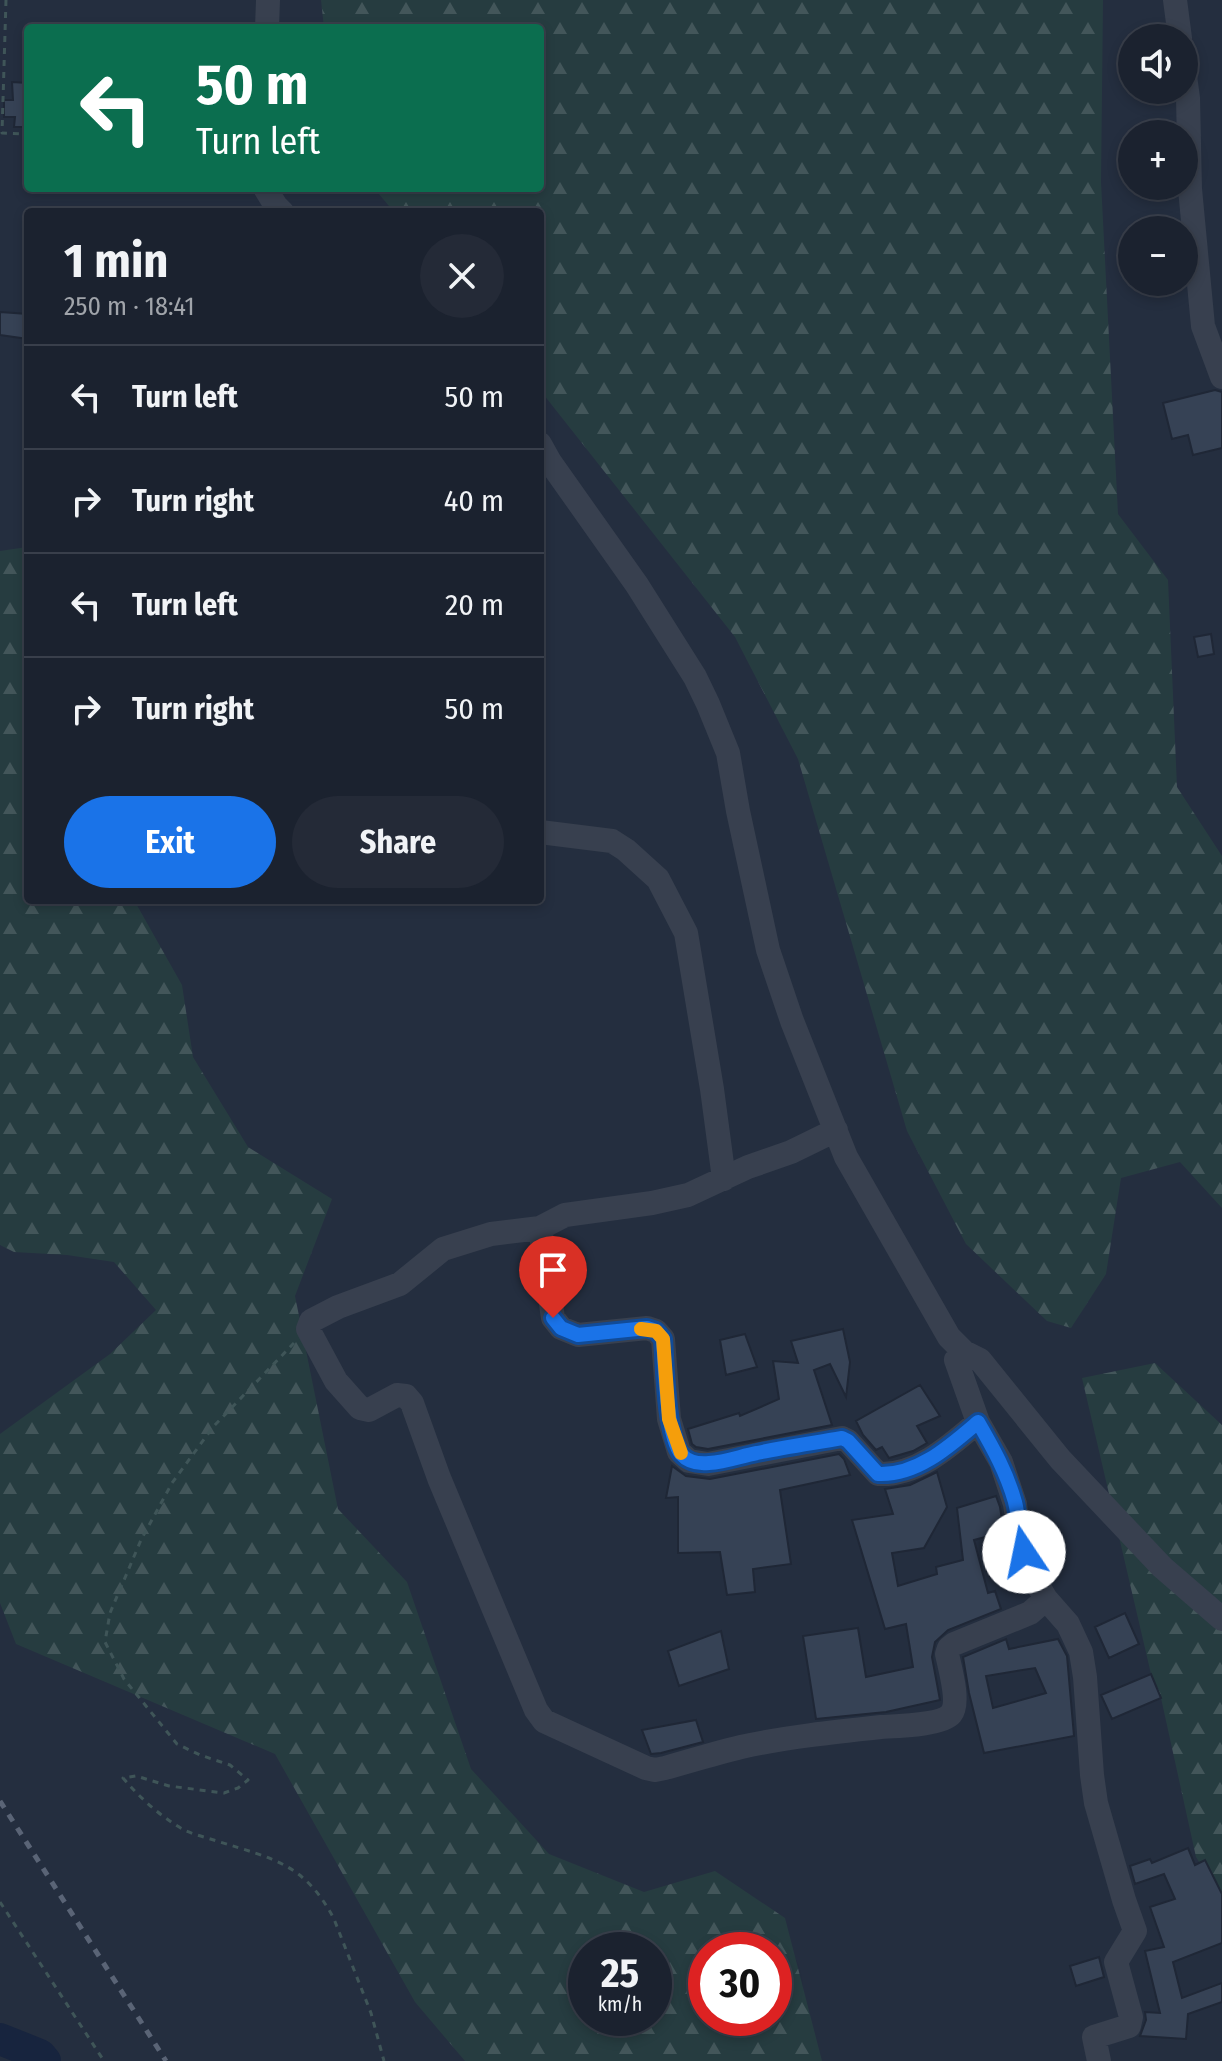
<!DOCTYPE html>
<html lang="en">
<head>
<meta charset="utf-8">
<style>
	:root { --surface:#1b222f; --page:#242a37; --text:#f1f3f6; --muted:#a0a4aa; --line:#393f4b; --accent:#1a73e8 }
	body { margin:0; font-family:"Fira Sans Condensed",sans-serif; background:var(--page); color:var(--text); height:100vh; display:flex; flex-direction:column; font-size:30px; white-space:nowrap }
	* { box-sizing:border-box; margin:0 }
	p { font-size:26px; color:var(--muted) }
	.icon { flex:none; width:44px; height:44px; fill:none; stroke:currentColor; stroke-width:2; stroke-linecap:round; stroke-linejoin:round }
	.map { position:relative; flex:1; overflow:hidden }
	.sheet { position:absolute; left:24px; top:208px; width:520px; height:696px; display:flex; flex-direction:column; background:var(--surface); border-radius:8px; box-shadow:0 4px 12px #0003,0 0 0 2px var(--line) }
	.sheet>* { flex:none }
	.banner { position:absolute; left:24px; top:24px; width:520px; height:168px; border-radius:8px; box-shadow:0 4px 12px #0003,0 0 0 2px var(--line); background:#0b6e4f; color:#fff; overflow:hidden }
	.buttons { position:absolute; left:1118px; top:24px; display:grid; gap:16px }
	.buttons a { display:grid; place-items:center; width:80px; height:80px; border-radius:50%; background:var(--surface); box-shadow:0 4px 12px #0003,0 0 0 2px var(--line); font-size:40px }
	.speed { position:absolute; left:568px; top:1932px; display:flex; gap:16px; font-size:40px; font-weight:700; text-align:center }
	.speed>* { display:grid; place-content:center; width:104px; height:104px; border-radius:50%; background:var(--surface); box-shadow:0 4px 12px #0003,0 0 0 2px var(--line); line-height:1 }
	.speed small { font-size:20px; font-weight:400 }
	.speed .limit { border:12px solid #d22; background:#fff; color:#111 }
	.pin { position:absolute; display:grid; place-items:center; width:68px; height:68px; color:#fff; margin:-82px -34px; border-radius:50% 50% 50% 0; rotate:-45deg; box-shadow:0 0 8px #0007 }
	.pin .icon { rotate:45deg }
	.me { position:absolute; width:88px; margin:-44px; rotate:349deg; stroke-linejoin:round; filter:drop-shadow(0 0 6px #0008) }
	.turn { display:flex; align-items:center; gap:28px; height:168px; padding:0 40px; font-size:36px }
	.turn .icon { width:104px; height:104px; stroke-width:2.5 }
	.turn b { display:block; font-size:56px; line-height:68px }
	.round { display:grid; place-items:center; flex:none; width:84px; height:84px; border-radius:42px; background:var(--page) }
	.overview { display:flex; align-items:center; justify-content:space-between; height:136px; padding:0 40px }
	h1 { font-size:48px; font-weight:700; line-height:60px }
	.action { display:flex; gap:16px; margin-top:auto; padding:16px 40px }
	.action a { flex:1; height:92px; border-radius:48px; background:var(--accent); color:#fff; font-size:32px; font-weight:700; line-height:92px; text-align:center }
	.action a+a { background:var(--page); color:var(--text) }
	ul { padding:0; list-style:none }
	li { display:flex; align-items:center; gap:24px; height:104px; padding:0 40px; border-top:2px solid var(--line) }
	li div { flex:1 }
	li b { display:block; font-size:30px }
	li em { font-style:normal }
	.map>svg:first-child { display:block }
</style>
</head>
<body>
<div class="map">
<svg width="1222" height="2061" viewBox="0 0 1222 2061">
	<defs>
		<pattern id="forest-firs" width="22" height="20" patternUnits="userSpaceOnUse" patternTransform="scale(2)"><rect width="22" height="20" fill="#263c40"/><path d="M5 1l3.5 6h-7zM16 11l3.5 6h-7z" fill="#43565a"/></pattern>
	</defs>
	<rect width="100%" height="100%" fill="#242e3f"/>
	<path fill="url(#forest-firs)" fill-rule="evenodd" d="M321,0H1103L1101,182L1118,514L1168,580L1177,787L1222,856V1208L1180,1162L1121,1178L1106,1274L1071,1328L1047,1321L966,1244L907,1131L798,759L735,637L540,390V212H394L374,188H540V28H324Z
		M27,547L28,900H134L182,985L193,1057L248,1147L332,1199L295,1296L338,1509L407,1582L471,1769L549,1854L644,1892L715,1871L785,1918L822,2061H465L415,2002L275,1754L16,1644L0,1603V1434L110,1354L156,1310L114,1262L67,1255L14,1252L0,1245V551ZM586,1950H654V2018H586ZM706,1950H774V2018H706Z
		M1155,1363L1222,1425V1898L1196,1857L1161,1698L1151,1674L1082,1378Z"/>
	<g fill="none" stroke-linecap="round" stroke-linejoin="round">
		<path stroke="#17243e" stroke-width="32" d="M0,2039L40,2055L45,2061"/>
	</g>
	<path fill="#364255" stroke="#1f2736" stroke-width="2" fill-rule="evenodd" d="M12,82L28,83V127H14L15,117H4V100H13Z
		M0,312L28,314V339L0,335Z
		M1215,390L1222,392V448L1193,455L1188,435L1172,439L1163,403Z
		M1211,634L1214,654L1198,657L1194,637Z
		M843,1329L850,1362L846,1397L830,1364L814,1370L832,1425L708,1449L696,1447L692,1444L688,1429L739,1413L740,1416L779,1399L773,1361L798,1363L791,1341Z
		M745,1334L757,1367L726,1375L720,1340Z
		M920,1385L940,1416L917,1426L927,1443L913,1451L889,1458L882,1447L876,1450L863,1435L856,1421Z
		M839,1454L844,1459L850,1475L780,1490L791,1564L753,1569L755,1592L727,1595L720,1552L678,1553V1497L666,1498L672,1466L686,1476L710,1479Z
		M937,1472L947,1507L924,1548L892,1553L898,1586L937,1574L936,1567L963,1560L957,1508L996,1496L1000,1507L1004,1532L974,1540L988,1593L995,1591L1001,1609L948,1630L935,1642L932,1657L940,1700L886,1712L816,1719L803,1636L858,1628L866,1677L913,1667L906,1624L885,1629L852,1520L893,1514L885,1489L910,1485Z
		M1125,1613L1139,1644L1109,1658L1095,1627Z
		M721,1631L729,1669L679,1686L668,1651Z
		M1006,1639L1009,1649L1058,1639L1067,1656L1074,1736L984,1753L969,1693L963,1657ZM1035,1668L1046,1693L993,1708L986,1676Z
		M1151,1674L1161,1698L1112,1719L1101,1695Z
		M696,1720L703,1742L661,1753L651,1754L642,1730Z
		M1188,1848L1195,1865L1205,1860L1222,1894V1943L1173,1962L1182,1998L1222,1983V2002L1188,2014L1186,2039L1140,2036L1146,2020L1145,2012L1160,2013L1145,1951L1164,1947L1150,1907L1175,1899L1164,1874L1135,1884L1130,1866L1150,1859L1152,1863Z
		M1099,1957L1104,1977L1076,1986L1070,1966Z"/>
	<g fill="none" stroke-linecap="round" stroke-linejoin="round">
		<path stroke="#3f5558" stroke-width="3" stroke-dasharray="6 6" stroke-linecap="butt" d="M6,0L2,133L28,134
			M294,1343L213,1427L172,1483L141,1540L110,1613L105,1642L124,1679L177,1744L200,1755L230,1765L248,1780L238,1788L224,1793L169,1786L136,1776L123,1778C141,1799 160,1816 184,1830C195,1835 208,1838 220,1842C274,1859 305,1864 334,1919L371,2013L384,2061
			M0,1902L104,2061"/>
		<path stroke="#38404f" stroke-width="24" d="M1175,0L1180,38
			M267,28L268,0
			M1184,69L1188,98L1190,189L1203,326L1222,377
			M265,188L276,206L282,212
			M540,444L550,462L637,585L695,677L708,704L728,753L738,811L768,950L792,1021L846,1157L949,1337L964,1352L980,1360L1060,1459L1162,1567L1222,1619
			M540,832L612,841L626,850L658,879L686,933L712,1089L724,1179
			M836,1130L791,1152L748,1167L688,1195L652,1203L565,1215L540,1228L491,1234L443,1249L400,1284L338,1307L311,1321L308,1329L336,1381L360,1408L369,1410L397,1395L406,1396L412,1403L439,1478L536,1710L544,1721L646,1768L655,1770L665,1768C690,1761 716,1753 741,1747C787,1737 834,1732 881,1727C896,1726 942,1725 951,1714C960,1703 950,1668 947,1654L949,1648L954,1644L1030,1613L1046,1599
			M540,1228L553,1318L561,1328L578,1335L647,1328L656,1331L663,1339L669,1419L679,1452L689,1461L708,1464L842,1438L848,1441L878,1474C917,1476 950,1446 978,1422
			M964,1352L956,1360L978,1422L1001,1462L1015,1504L1019,1534L1029,1570L1046,1599L1068,1624L1081,1652L1085,1677L1092,1775L1096,1803L1124,1900L1135,1931L1116,1962L1131,2017L1129,2026L1094,2037L1099,2061"/>
		<path stroke="#5a6476" stroke-width="5" stroke-dasharray="8 8" stroke-linecap="butt" d="M0,1801L166,2061"/>
	</g>
	<g fill="none" stroke-linecap="round" stroke-linejoin="round">
		<g stroke="#114b97" stroke-width="20">
			<path id="route" d="M553,1318L561,1328L578,1335L647,1328L656,1331L663,1339C665,1365 666,1435 681,1454C688,1462 699,1464 709,1463C726,1462 741,1456 757,1453C785,1447 814,1443 842,1438L848,1441L878,1474C917,1476 950,1446 978,1422C993,1448 1007,1473 1015,1502C1019,1518 1019,1535 1024,1552"/>
		</g>
		<use href="#route" stroke="#1a73e8" stroke-width="14"/>
		<path stroke="#f59e0b" stroke-width="14" d="M641,1329L656,1331L663,1339L669,1419L681,1453"/>
	</g>
</svg>
<div class="buttons">
<a><svg class="icon" aria-label="sound" viewBox="0 0 24 24"><path d="M4 9h4l5-4v14l-5-4H4zM17 9q2 3 0 6"/></svg></a>
<a>+</a>
<a>−</a>
</div>
<div class="speed"><div>25<small>km/h</small></div><div class="limit">30</div></div>
<div class="pin" style="left:553px;top:1318px;background:#d93025"><svg class="icon" aria-label="arrive" viewBox="0 0 24 24"><path d="M6 21V4h12l-3 4 3 4H6"/></svg></div>
<svg class="me" style="left:1024px;top:1552px" viewBox="-20 -20 40 40"><circle r="19" fill="#fff"/><path d="M0-13L10 11 0 6-10 11z" fill="#1a73e8"/></svg>
<div class="banner">
<div class="turn"><svg class="icon" aria-label="left" viewBox="0 0 24 24"><path d="M17 20v-9H6M10 6l-5 5 5 5"/></svg><div><b>50 m</b>Turn left</div></div>
</div>
<section class="sheet">
<div class="overview"><div><h1>1 min</h1><p>250 m · 18:41</p></div><a class="round"><svg class="icon" aria-label="close" viewBox="0 0 24 24"><path d="M6 6l12 12M18 6L6 18"/></svg></a></div>
<ul>
<li><svg class="icon" aria-label="left" viewBox="0 0 24 24"><path d="M17 20v-9H6M10 6l-5 5 5 5"/></svg><div><b>Turn left</b></div><em>50 m</em></li>
<li><svg class="icon" aria-label="right" viewBox="0 0 24 24"><path d="M7 20v-9h11M14 6l5 5-5 5"/></svg><div><b>Turn right</b></div><em>40 m</em></li>
<li><svg class="icon" aria-label="left" viewBox="0 0 24 24"><path d="M17 20v-9H6M10 6l-5 5 5 5"/></svg><div><b>Turn left</b></div><em>20 m</em></li>
<li><svg class="icon" aria-label="right" viewBox="0 0 24 24"><path d="M7 20v-9h11M14 6l5 5-5 5"/></svg><div><b>Turn right</b></div><em>50 m</em></li>
</ul>
<div class="action"><a>Exit</a><a>Share</a></div>
</section>
</div>
</body>
</html>
